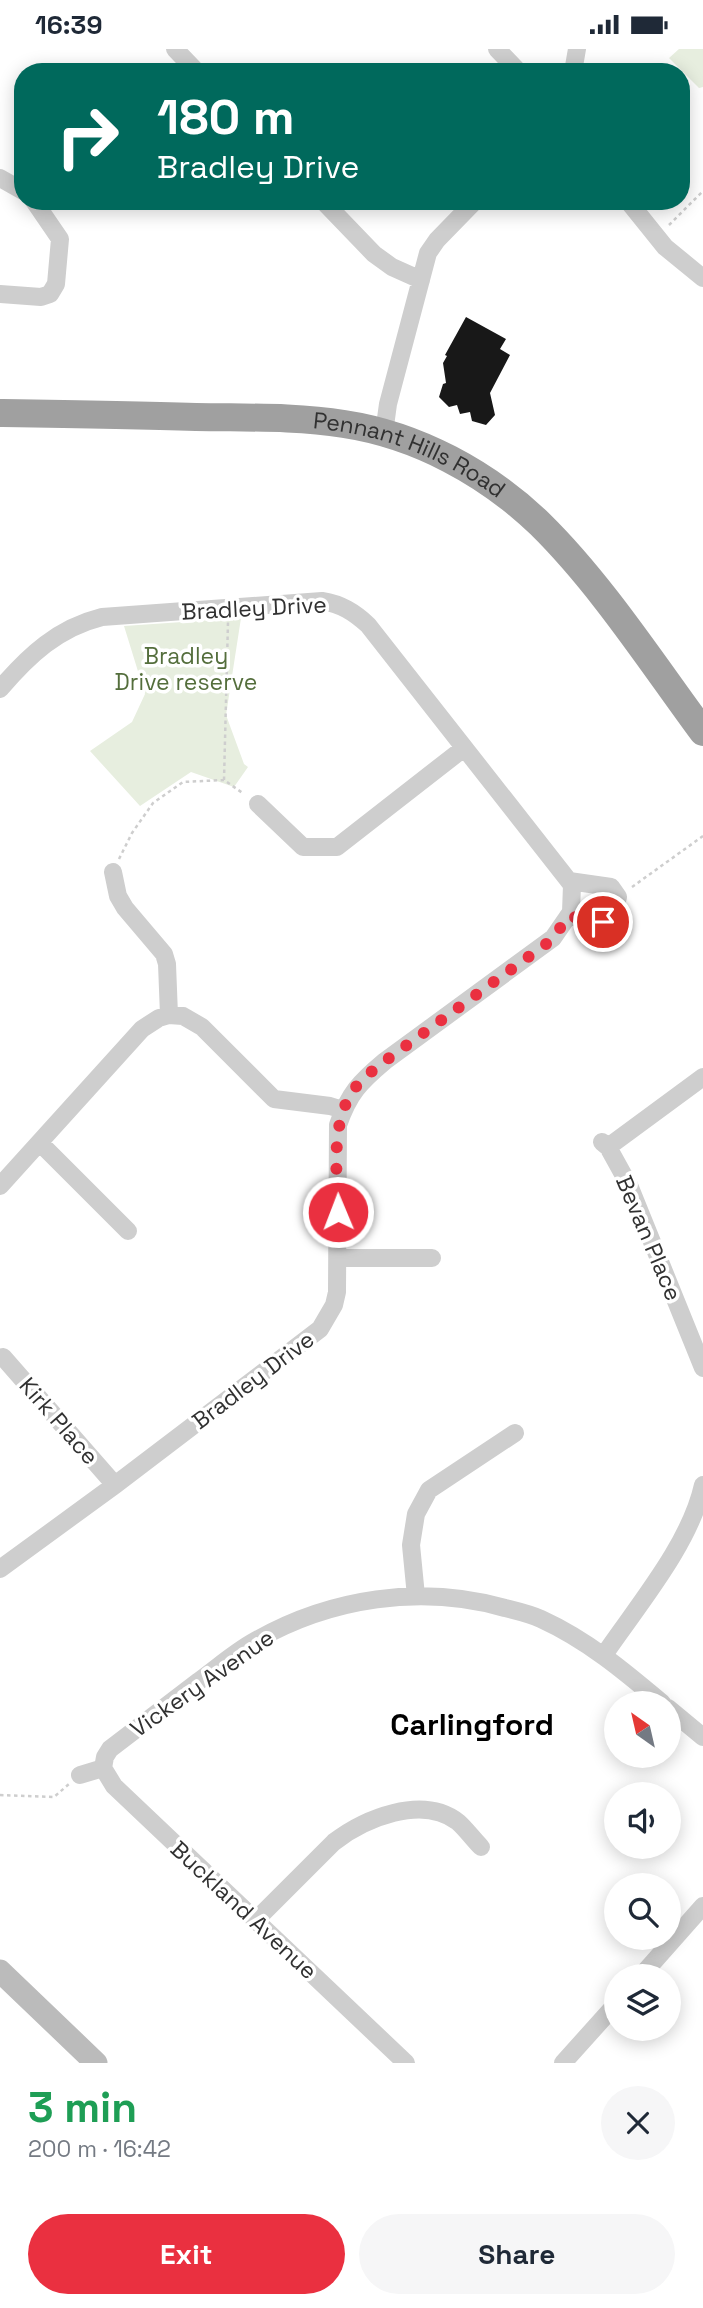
<!DOCTYPE html>
<html lang="en">
<head>
<meta charset="utf-8">
<style>
	:root { --surface:#fff; --page:#f6f6f7; --text:#1f2937; --muted:#747a83; --accent:#ea3040 }
	body { margin:0; font-family:"Space Grotesk",sans-serif; background:var(--page); color:var(--text); height:100vh; display:flex; flex-direction:column; font-size:26px; white-space:nowrap }
	* { box-sizing:border-box; margin:0 }
	p { font-size:23px; color:var(--muted) }
	.icon { flex:none; width:38px; height:38px; fill:none; stroke:currentColor; stroke-width:2; stroke-linecap:round; stroke-linejoin:round }
	.map { position:relative; height:2014px; overflow:hidden }
	.side { display:flex; flex-direction:column; background:var(--surface); flex:1 }
	.side>* { flex:none }
	.top-card { position:absolute; left:14px; top:14px; width:676px; height:147px; border-radius:28px; box-shadow:0 4px 18px #0003; background:#00695c; color:#fff; overflow:hidden }
	.needle { width:46px; rotate:326deg }
	.controls { position:absolute; left:604px; top:1642px; display:grid; gap:14px }
	.controls a { display:grid; place-items:center; width:77px; height:77px; border-radius:50%; background:var(--surface); box-shadow:0 4px 18px #0003; font-size:35px }
	.pin { position:absolute; display:grid; place-items:center; width:60px; height:60px; color:#fff; margin:-30px; border:4px solid #fff; border-radius:50%; box-shadow:0 2px 7px #0007 }
	.me { position:absolute; width:77px; margin:-38px; rotate:359deg; stroke-linejoin:round; filter:drop-shadow(0 0 5px #0008) }
	.turn { display:flex; align-items:center; gap:24px; height:147px; padding:0 28px; font-size:32px }
	.turn .icon { width:91px; height:91px; stroke-width:2.5 }
	.turn b { display:block; font-size:49px; line-height:60px }
	.round { display:grid; place-items:center; flex:none; width:74px; height:74px; border-radius:37px; background:var(--page) }
	.overview { display:flex; align-items:center; justify-content:space-between; height:119px; padding:0 28px }
	h1 { font-size:42px; font-weight:700; line-height:52px; color:#1e9e55 }
	.cta { display:flex; gap:14px; margin-top:auto; padding:14px 28px }
	.cta a { flex:1; height:80px; border-radius:42px; background:var(--accent); color:#fff; font-size:28px; font-weight:700; line-height:80px; text-align:center }
	.cta a+a { background:var(--page); color:var(--text) }
	.status { display:flex; justify-content:space-between; align-items:center; height:49px; padding:0 35px; background:var(--surface); direction:ltr }
	.status svg { height:19px; fill:currentColor }
	.map>svg:first-child { display:block }
</style>
</head>
<body>
<div class="status"><b>16:39</b><svg viewBox="0 0 49 12"><path d="M0 12V9h3v3zM5 12V6h3v6zM10 12V3h3v9zM15 12V0h3v12zM26 1h20v11H26zM47 4h2v5h-2z"/></svg></div>
<div class="map">
<svg width="703" height="2014" viewBox="0 0 703 2014">
	<rect width="100%" height="100%" fill="#fff"/>
	<path fill="#e7eedf" d="M679,0H703V38L699,39L669,9Z
		M241,569L226,666L244,715L248,718L234,738L191,723L140,757L90,702L132,673L145,645L124,577Z"/>
	<path fill="#181818" d="M466,268L506,290L500,300L510,306L490,344L495,366L486,376L472,372L470,363L460,365L457,356L449,358L439,348L443,335L446,334L443,314L447,307L445,306Z"/>
	<g fill="none" stroke-linecap="round" stroke-linejoin="round">
		<path stroke="#cecece" stroke-width="2.5" stroke-dasharray="3.5 3.5" stroke-linecap="butt" d="M669,176L703,142
			M224,731L228,573
			M119,810L132,784L153,754L183,733L224,731L244,745
			M632,838L703,787
			M0,1746L54,1748L69,1735"/>
		<path stroke="#cecece" stroke-width="18" d="M175,0L197,23
			M497,0L519,23
			M573,23L577,0
			M0,129L23,142
			M323,152L374,205L392,218L421,231
			M628,152L665,198L703,229
			M0,245L41,248L50,245L56,235L60,190L34,152
			M384,384L388,355L428,204L437,191L475,152
			M0,640C29,606 58,579 102,568L322,552C341,555 354,563 368,576L572,836L571,863L553,889L385,1012C360,1033 349,1044 338,1076L337,1243L334,1256L320,1280L115,1436L0,1520
			M258,755L303,798H337L464,699
			M113,823L118,847L125,859L164,905L167,915L169,966
			M568,867L603,873L614,863L618,848L611,838L569,832
			M602,1093L608,1098L629,1136L703,1319
			M40,1094L128,1182
			M608,1098L703,1028
			M0,1137L142,980L159,969L169,966L183,967L202,978L274,1050L330,1057L343,1061
			M339,1209H432
			M3,1308L115,1436
			M416,1547L411,1496L416,1465L429,1441L515,1384
			M604,1606C638,1556 690,1495 703,1436
			M668,1659L703,1688
			M103,1719L105,1708L110,1700C140,1677 169,1655 199,1632C217,1619 235,1603 255,1592C330,1549 421,1535 505,1559C517,1562 530,1565 541,1570C587,1591 624,1622 662,1654
			M80,1726L103,1719L114,1737L406,2014
			M255,1872L334,1793C364,1770 422,1745 458,1773C466,1780 473,1790 481,1798
			M641,1927L703,1857
			M563,2014L616,1955"/>
		<path stroke="#bbb" stroke-width="23" d="M0,1922L96,2014"/>
		<path stroke="#a0a0a0" stroke-width="28" id="s1" d="M0,364C65,365 131,366 196,368C245,369 295,367 344,375C417,386 487,424 540,475C601,535 652,614 703,683"/>
	</g>
	<g fill="none" stroke-linecap="round" stroke-linejoin="round">
		<path stroke="#ea3040" stroke-width="12" stroke-dasharray="0 21.6" d="M338,1163C337,1121 329,1066 360,1033C367,1025 377,1019 385,1012L553,890L568,867L603,873"/>
	</g>
	<g text-anchor="middle" stroke-width="7" stroke-linejoin="round" paint-order="stroke">
		<g font-size="23" fill="#313131" stroke="#fff">
			<text dy="8" stroke="none"><textPath href="#s1" startOffset="416">Pennant Hills Road</textPath></text>
			<text transform="translate(254 559) rotate(-3)" y="8">Bradley Drive</text>
			<text transform="translate(649 1189) rotate(67)" y="8">Bevan Place</text>
			<text transform="translate(253 1331) rotate(-37)" y="8">Bradley Drive</text>
			<text transform="translate(59 1372) rotate(49)" y="8">Kirk Place</text>
			<text transform="translate(202 1634) rotate(-35)" y="8">Vickery Avenue</text>
			<text transform="translate(244 1861) rotate(43)" y="8">Buckland Avenue</text>
		</g>
		<g font-size="23" fill="#546e3c" stroke="#fff">
			<text x="186" y="615">Bradley<tspan x="186" dy="26">Drive reserve</tspan></text>
		</g>
		<g font-size="30" font-weight="bold" fill="#000" stroke="#fff">
			<text x="472" y="1686">Carlingford</text>
		</g>
	</g>
</svg>
<div class="controls">
<a><svg class="needle" viewBox="-14 -14 28 28"><path d="M0-13l5 13h-10z" fill="#e53935"/><path d="M0 13l5-13h-10z" fill="#747a83"/></svg></a>
<a><svg class="icon" aria-label="sound" viewBox="0 0 24 24"><path d="M4 9h4l5-4v14l-5-4H4zM17 9q2 3 0 6"/></svg></a>
<a><svg class="icon" aria-label="search" viewBox="0 0 24 24"><circle cx="10" cy="10" r="6"/><path d="M15 15l6 6"/></svg></a>
<a><svg class="icon" aria-label="layers" viewBox="0 0 24 24"><path d="M12 4l9 5-9 5-9-5zM3 14l9 5 9-5"/></svg></a>
</div>
<div class="pin" style="left:603px;top:873px;background:#d93025"><svg class="icon" aria-label="arrive" viewBox="0 0 24 24"><path d="M6 21V4h12l-3 4 3 4H6"/></svg></div>
<svg class="me" style="left:338px;top:1163px" viewBox="-20 -20 40 40"><circle r="17" fill="#ea3040" stroke="#fff" stroke-width="3"/><path d="M0-11L8 9 0 5-8 9z" fill="#fff"/></svg>
<div class="top-card">
<div class="turn"><svg class="icon" aria-label="right" viewBox="0 0 24 24"><path d="M7 20v-9h11M14 6l5 5-5 5"/></svg><div><b>180 m</b>Bradley Drive</div></div>
</div>
</div>
<section class="side">
<div class="overview"><div><h1>3 min</h1><p>200 m · 16:42</p></div><a class="round"><svg class="icon" aria-label="close" viewBox="0 0 24 24"><path d="M6 6l12 12M18 6L6 18"/></svg></a></div>
<div class="cta"><a>Exit</a><a>Share</a></div>
</section>
</body>
</html>
